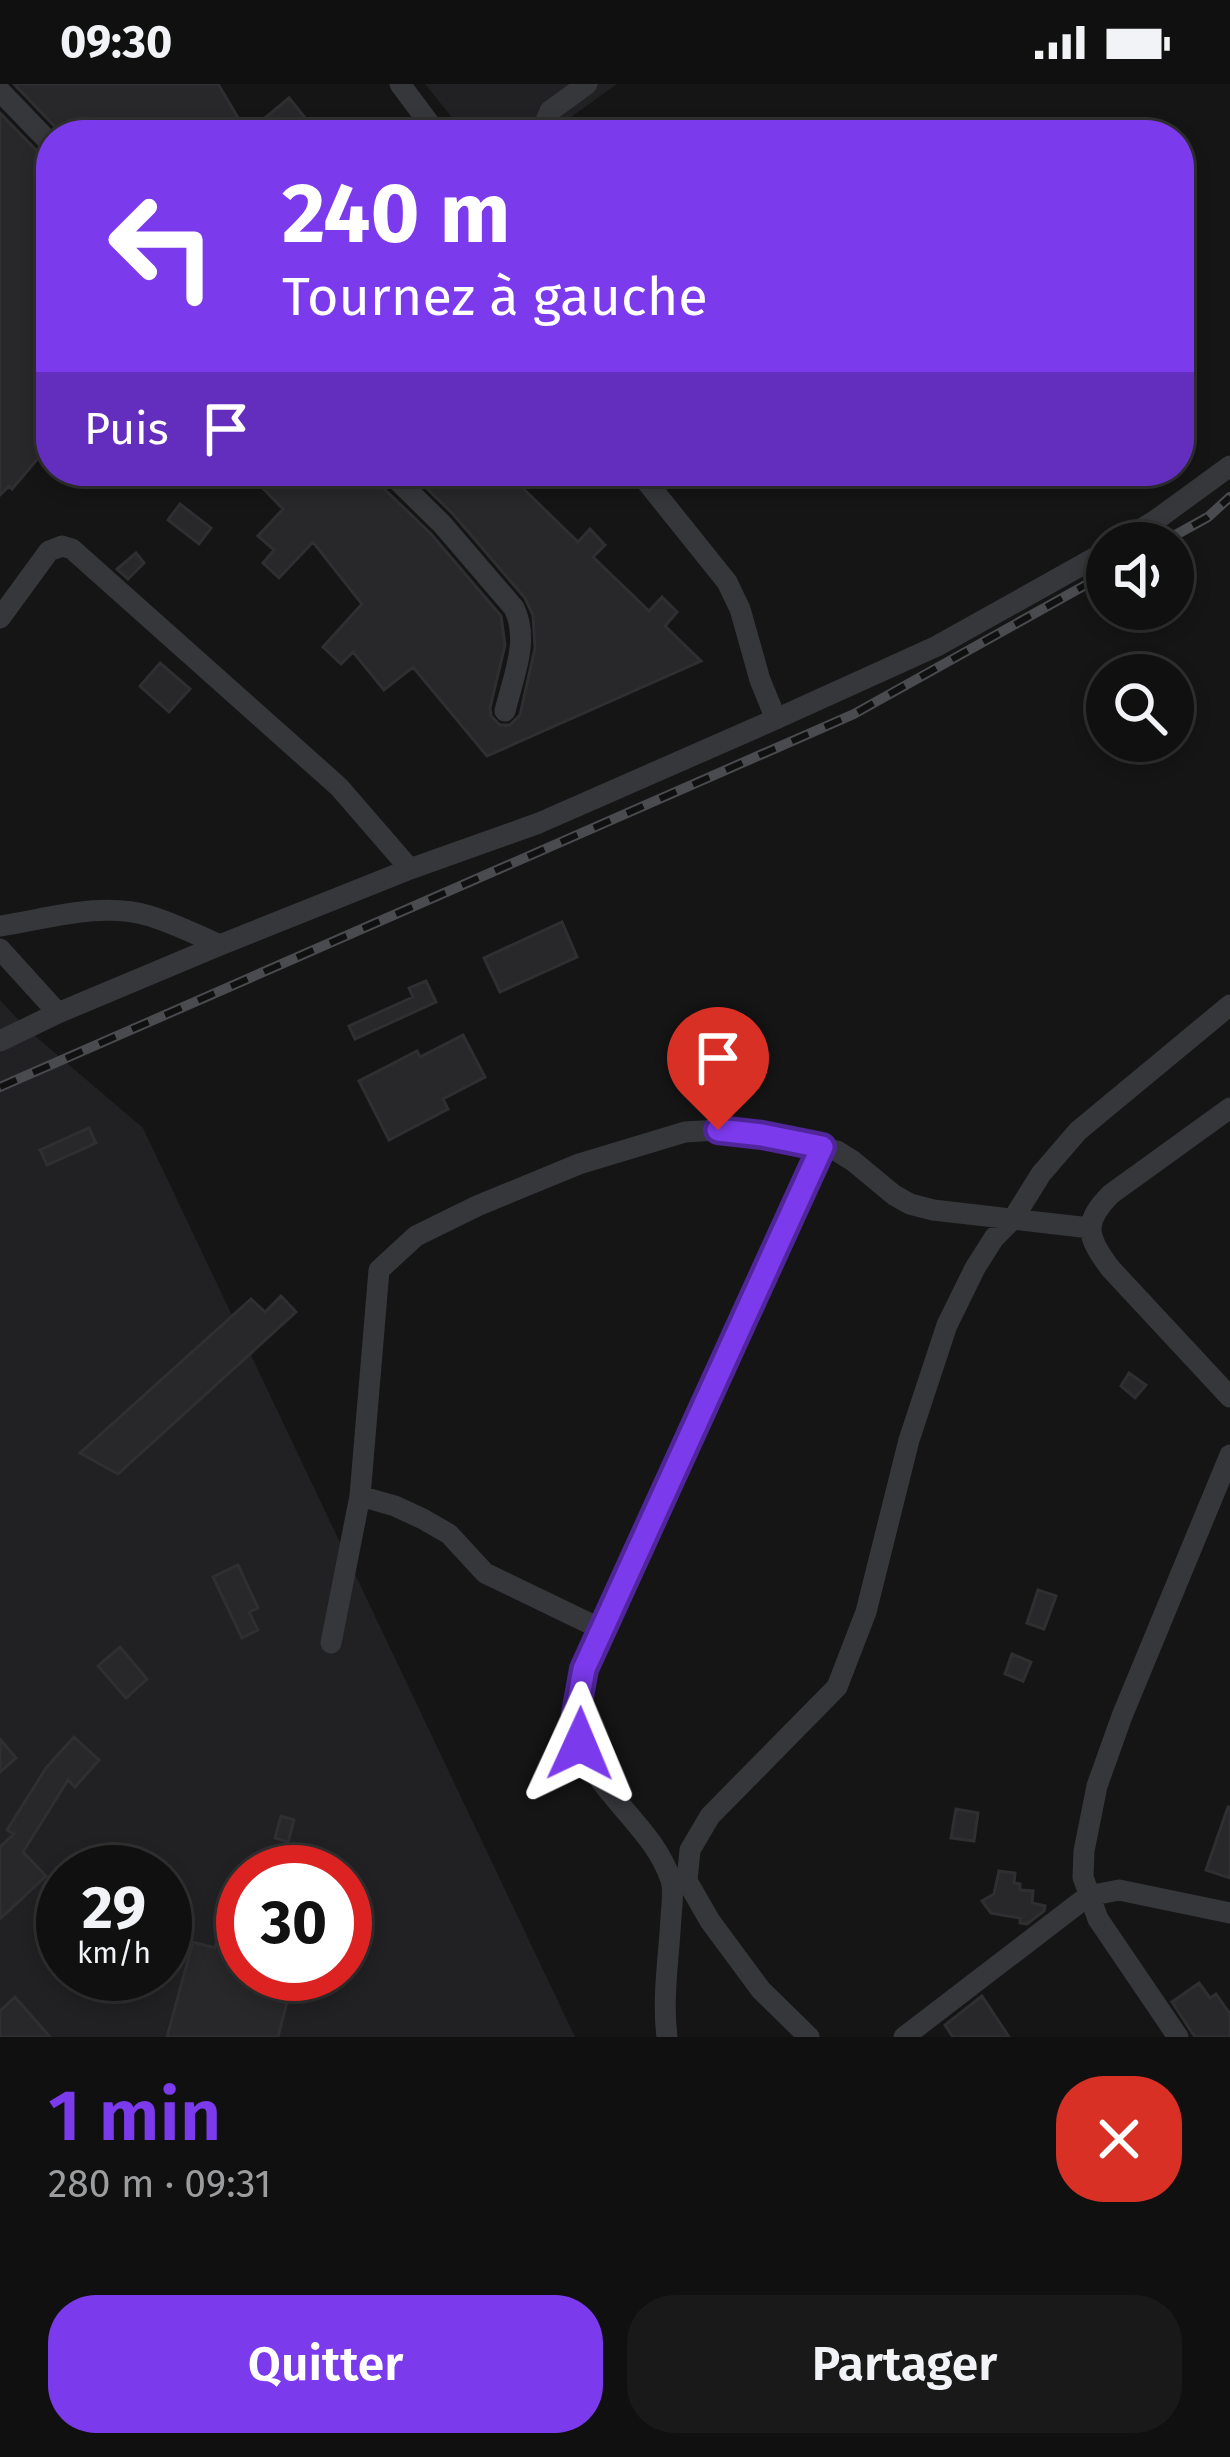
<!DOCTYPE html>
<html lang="fr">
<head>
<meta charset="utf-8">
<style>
	:root { --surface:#101010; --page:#191919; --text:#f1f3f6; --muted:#9c9d9f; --line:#303030; --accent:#7c3aed }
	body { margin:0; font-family:"Fira Sans",sans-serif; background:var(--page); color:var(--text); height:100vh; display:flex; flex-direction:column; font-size:45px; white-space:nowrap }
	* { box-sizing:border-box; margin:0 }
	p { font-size:39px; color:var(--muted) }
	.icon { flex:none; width:66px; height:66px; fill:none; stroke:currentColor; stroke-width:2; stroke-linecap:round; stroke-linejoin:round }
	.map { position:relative; height:1953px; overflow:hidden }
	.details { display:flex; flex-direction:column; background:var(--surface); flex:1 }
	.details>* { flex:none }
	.banner { position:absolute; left:36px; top:36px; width:1158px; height:366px; border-radius:48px; box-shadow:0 6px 18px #0003,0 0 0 3px var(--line); background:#7c3aed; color:#fff; overflow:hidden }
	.fabs { position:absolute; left:1086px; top:438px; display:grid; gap:24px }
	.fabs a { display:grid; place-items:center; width:108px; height:108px; border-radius:50%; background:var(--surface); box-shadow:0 6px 18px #0003,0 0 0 3px var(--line); font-size:60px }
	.speed { position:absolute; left:36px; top:1761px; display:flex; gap:24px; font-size:60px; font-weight:700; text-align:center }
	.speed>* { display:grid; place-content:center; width:156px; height:156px; border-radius:50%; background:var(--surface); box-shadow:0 6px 18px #0003,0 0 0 3px var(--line); line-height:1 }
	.speed small { font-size:30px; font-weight:400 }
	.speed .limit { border:18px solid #d22; background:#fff; color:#111 }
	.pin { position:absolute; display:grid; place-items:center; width:102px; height:102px; color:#fff; margin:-123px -51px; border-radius:50% 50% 50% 0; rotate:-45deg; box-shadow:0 0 12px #0007 }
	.pin .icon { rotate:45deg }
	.me { position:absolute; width:132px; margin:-66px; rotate:1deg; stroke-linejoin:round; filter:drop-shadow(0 0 9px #0008) }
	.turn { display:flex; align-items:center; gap:42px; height:252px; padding:0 48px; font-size:54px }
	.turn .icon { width:156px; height:156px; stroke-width:2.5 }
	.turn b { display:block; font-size:84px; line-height:102px }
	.then { display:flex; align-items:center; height:114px; padding:0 48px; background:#0003; gap:24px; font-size:45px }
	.round { display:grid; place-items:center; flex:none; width:126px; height:126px; border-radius:48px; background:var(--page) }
	.headline { display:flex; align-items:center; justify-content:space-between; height:204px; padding:0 48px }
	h1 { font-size:72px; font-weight:600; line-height:90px; color:var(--accent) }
	.action { display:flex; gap:24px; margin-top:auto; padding:24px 48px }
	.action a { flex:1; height:138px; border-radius:48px; background:var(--accent); color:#fff; font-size:48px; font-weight:600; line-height:138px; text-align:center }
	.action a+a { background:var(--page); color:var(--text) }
	.status { display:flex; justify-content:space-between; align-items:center; height:84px; padding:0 60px; background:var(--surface); direction:ltr }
	.status svg { height:33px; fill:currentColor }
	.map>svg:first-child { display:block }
</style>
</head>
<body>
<div class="status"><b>09:30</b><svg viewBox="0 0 49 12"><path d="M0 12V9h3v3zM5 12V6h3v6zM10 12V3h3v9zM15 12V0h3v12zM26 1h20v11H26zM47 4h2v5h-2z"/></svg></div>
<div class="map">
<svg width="1230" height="1953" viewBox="0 0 1230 1953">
	<rect width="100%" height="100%" fill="#151516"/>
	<path fill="#212123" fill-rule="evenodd" d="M425,0H617L546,51H466Z
		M0,916L27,945L143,1044L575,1953H0ZM63,1788H165V1890H63ZM243,1788H345V1890H243Z"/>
	<path fill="#28282a" stroke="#2f2f32" stroke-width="3" d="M14,0H218L247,49L289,14L319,51H63Z
		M0,29L40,70L51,75V359L12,405L9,402L0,411Z
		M246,387H373L377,398L431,450L501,532L505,561L490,624L491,632L500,641H510L520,631L535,564L533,531L525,514L453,430L409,387H505L578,458L590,445L605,461L593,473L649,527L662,513L677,528L665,542L701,577L487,672L413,583L384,606L353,568L341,580L323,563L362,520L313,458L279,494L263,479L274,466L258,452L283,425Z
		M180,420L211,444L199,460L168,436Z
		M136,469L144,479L128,495L117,485Z
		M160,579L190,605L169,628L140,602Z
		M562,838L577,873L500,908L484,874Z
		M426,897L436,918L355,955L349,942L413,913L409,904Z
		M463,951L485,993L443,1015L448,1025L389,1056L359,997L417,967L420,973Z
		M89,1044L96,1059L47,1081L40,1066Z
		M281,1212L296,1228L118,1390L80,1369L251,1215L265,1228Z
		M1129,1289L1146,1301L1135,1314L1121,1302Z
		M238,1481L258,1524L249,1528L258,1546L242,1554L213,1493Z
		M1038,1506L1056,1512L1044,1545L1027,1539Z
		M120,1563L147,1595L126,1614L98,1582Z
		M1012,1570L1031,1578L1023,1597L1005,1590Z
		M74,1653L99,1676L75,1703L68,1696L23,1768L46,1792L0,1835V1763L14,1750L7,1746L46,1684Z
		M0,1655L16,1674L0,1688Z
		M1228,1723H1230V1794L1206,1786Z
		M956,1725L978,1729L974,1757L951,1754Z
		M281,1732L294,1736L288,1758L275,1754Z
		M999,1787L1015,1789L1014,1799L1020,1800V1806L1033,1807L1032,1819L1045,1822L1044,1827L1027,1840L1020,1839V1834L991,1829L982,1817L994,1810Z
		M227,1798L243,1803V1890H274L271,1905L289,1910L278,1953H167L193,1858L215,1864L225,1826L218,1825Z
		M1199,1899L1210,1914L1216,1910L1230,1930V1953H1195L1172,1918Z
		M982,1912L1009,1953H953L945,1941Z
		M15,1913L50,1953H0V1927Z"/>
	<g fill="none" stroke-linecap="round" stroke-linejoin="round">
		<path stroke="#36373b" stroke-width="21" d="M400,0L438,51
			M0,7L51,60
			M540,51L550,27L587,0
			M388,387L442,440L514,524C530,556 513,593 505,627
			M638,387L727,498L740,525L760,596L776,635
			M1119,459L1156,436L1230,382
			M0,534L49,467L62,462L72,465L339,703L410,785
			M0,842C48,835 101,817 150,832C173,839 197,851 220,861
			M0,865L58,929
			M0,957L58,929L220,861L410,785L539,739L776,635L937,562L1107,467
			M1230,1024L1111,1110C1082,1139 1087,1153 1110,1184L1230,1313
			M360,1412L395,1422L423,1435L449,1450L485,1489L603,1546
			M331,1559L360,1412L379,1186L416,1152L477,1122L579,1080L685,1048L718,1046L762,1051L837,1067L853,1077L894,1111L910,1120L933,1126L1090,1144
			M667,1953C662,1913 669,1873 671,1833C672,1821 674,1807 671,1796C650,1733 576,1699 576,1631C576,1616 582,1600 584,1585L822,1063
			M809,1953L761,1906L710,1837L687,1797L690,1766L710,1732L837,1603L866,1528L909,1356L947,1241L975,1184L994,1154L1013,1135L1041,1090L1078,1047L1230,921
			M904,1953L1088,1812L1119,1806L1230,1829
			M1178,1953L1098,1835L1083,1793L1084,1767L1097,1702L1122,1632L1230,1371"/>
		<g stroke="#4a4b4f" stroke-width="10">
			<path id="rail" d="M1161,459L1208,433L1230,413
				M0,1003L854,630L1107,489"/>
		</g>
		<use href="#rail" stroke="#101011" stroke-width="6" stroke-dasharray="18" stroke-linecap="butt"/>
	</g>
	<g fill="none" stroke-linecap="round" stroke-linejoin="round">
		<g stroke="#51269a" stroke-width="30">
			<path id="route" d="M580,1660L576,1629L584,1585L822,1063L762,1051L718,1046"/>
		</g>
		<use href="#route" stroke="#7c3aed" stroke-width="21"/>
	</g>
</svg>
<div class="fabs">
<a><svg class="icon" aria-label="sound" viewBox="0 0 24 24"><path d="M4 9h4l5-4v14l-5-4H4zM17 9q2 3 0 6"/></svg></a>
<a><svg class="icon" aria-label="search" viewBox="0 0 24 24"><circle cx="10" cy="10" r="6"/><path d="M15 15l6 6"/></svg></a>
</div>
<div class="speed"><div>29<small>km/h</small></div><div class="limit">30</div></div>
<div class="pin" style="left:718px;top:1046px;background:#d93025"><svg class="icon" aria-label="arrive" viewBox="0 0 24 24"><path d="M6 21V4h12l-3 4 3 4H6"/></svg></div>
<svg class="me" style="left:580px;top:1660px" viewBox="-20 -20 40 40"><path d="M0-17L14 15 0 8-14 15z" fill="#7c3aed" stroke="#fff" stroke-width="4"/></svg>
<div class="banner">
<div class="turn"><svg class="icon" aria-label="left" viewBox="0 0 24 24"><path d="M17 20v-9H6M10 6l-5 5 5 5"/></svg><div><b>240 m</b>Tournez à gauche</div></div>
<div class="then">Puis<svg class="icon" aria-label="arrive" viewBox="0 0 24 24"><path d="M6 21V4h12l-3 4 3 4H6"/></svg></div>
</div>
</div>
<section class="details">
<div class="headline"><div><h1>1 min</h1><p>280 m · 09:31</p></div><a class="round" style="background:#d93025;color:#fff"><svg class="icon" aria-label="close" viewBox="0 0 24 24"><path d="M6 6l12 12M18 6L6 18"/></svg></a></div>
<div class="action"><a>Quitter</a><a>Partager</a></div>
</section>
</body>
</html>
